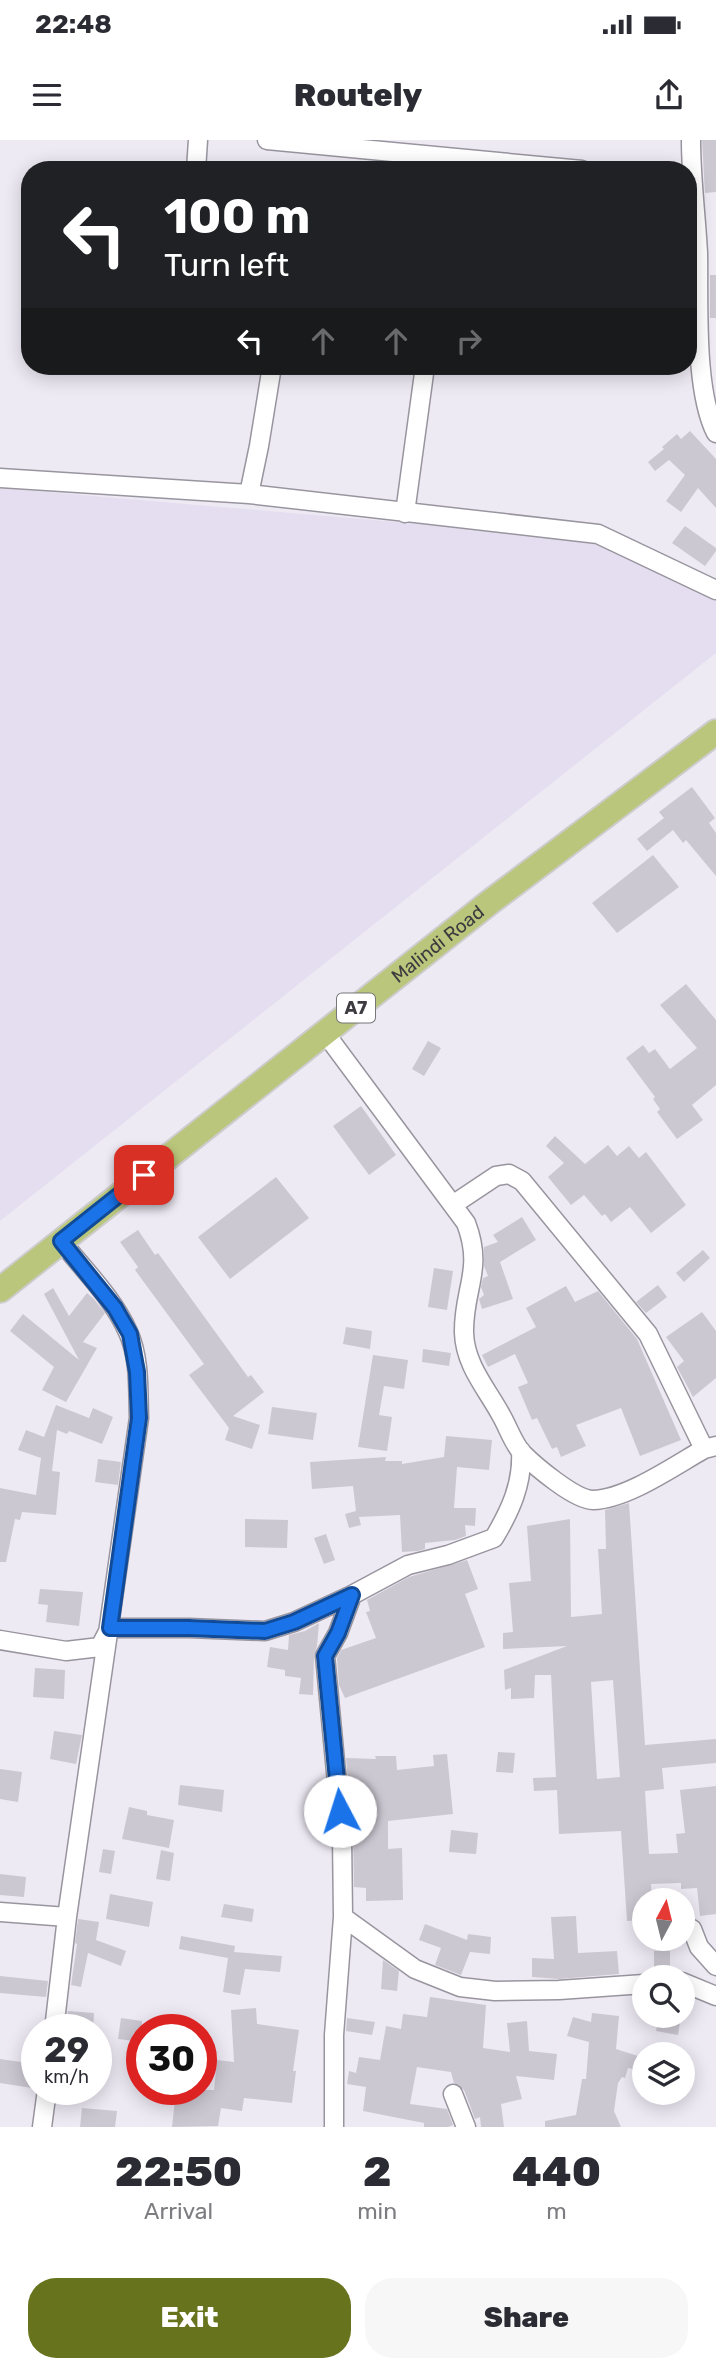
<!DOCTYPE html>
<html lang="en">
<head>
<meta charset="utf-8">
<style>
	:root { --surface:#fff; --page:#f7f7f7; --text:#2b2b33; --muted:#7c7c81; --accent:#68731d }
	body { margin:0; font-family:Rubik,sans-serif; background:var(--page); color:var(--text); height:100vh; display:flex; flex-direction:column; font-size:26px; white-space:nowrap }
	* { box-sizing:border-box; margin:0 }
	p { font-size:23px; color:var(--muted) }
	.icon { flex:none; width:38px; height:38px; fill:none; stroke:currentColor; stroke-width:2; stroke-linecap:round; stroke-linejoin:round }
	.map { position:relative; height:1987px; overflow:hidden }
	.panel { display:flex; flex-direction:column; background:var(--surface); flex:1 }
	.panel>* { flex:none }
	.top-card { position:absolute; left:21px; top:21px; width:676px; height:214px; border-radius:28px; box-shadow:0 4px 18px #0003; background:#202124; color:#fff; overflow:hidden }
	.needle { width:46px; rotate:7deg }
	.fabs { position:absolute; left:632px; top:1748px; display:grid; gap:14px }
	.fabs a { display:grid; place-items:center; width:63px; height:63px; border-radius:50%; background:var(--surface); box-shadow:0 4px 18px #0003; font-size:35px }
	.speed { position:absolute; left:21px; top:1874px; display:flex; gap:14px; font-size:35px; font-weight:700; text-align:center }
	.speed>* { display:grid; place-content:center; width:91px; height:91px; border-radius:50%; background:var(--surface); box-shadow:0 4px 18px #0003; line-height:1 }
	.speed small { font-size:18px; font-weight:400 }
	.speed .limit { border:10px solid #d22; background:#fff; color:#111 }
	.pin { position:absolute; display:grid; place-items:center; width:60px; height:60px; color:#fff; margin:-30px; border-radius:14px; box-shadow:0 4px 10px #0006 }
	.me { position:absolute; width:77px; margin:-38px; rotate:355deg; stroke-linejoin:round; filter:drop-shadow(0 0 5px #0008) }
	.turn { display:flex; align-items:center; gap:24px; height:147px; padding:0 28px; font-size:32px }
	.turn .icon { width:91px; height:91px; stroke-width:2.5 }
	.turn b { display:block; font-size:49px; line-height:60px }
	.lanes { display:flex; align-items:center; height:66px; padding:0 28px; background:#0003; justify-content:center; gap:35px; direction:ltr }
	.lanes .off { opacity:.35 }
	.eta { display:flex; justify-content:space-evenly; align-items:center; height:119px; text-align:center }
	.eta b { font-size:42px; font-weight:800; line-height:49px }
	.cta { display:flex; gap:14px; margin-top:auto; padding:14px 28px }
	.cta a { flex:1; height:80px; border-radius:28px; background:var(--accent); color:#fff; font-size:28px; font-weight:800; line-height:80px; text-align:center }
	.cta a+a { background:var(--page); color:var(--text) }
	.status { display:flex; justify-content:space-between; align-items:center; height:49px; padding:0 35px; background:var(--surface); direction:ltr }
	.status svg { height:19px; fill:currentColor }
	header { display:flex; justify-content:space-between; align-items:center; height:91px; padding:0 28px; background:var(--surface); font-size:32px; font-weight:800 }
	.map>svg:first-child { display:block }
</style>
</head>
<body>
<div class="status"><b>22:48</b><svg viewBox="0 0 49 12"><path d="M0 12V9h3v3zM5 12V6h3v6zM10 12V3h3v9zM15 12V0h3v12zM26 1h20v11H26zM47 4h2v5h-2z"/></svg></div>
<header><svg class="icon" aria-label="menu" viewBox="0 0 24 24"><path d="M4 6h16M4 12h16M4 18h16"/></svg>Routely<svg class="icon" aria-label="share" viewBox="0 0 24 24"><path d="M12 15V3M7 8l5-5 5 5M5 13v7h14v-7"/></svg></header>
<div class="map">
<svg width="716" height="1987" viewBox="0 0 716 1987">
	<rect width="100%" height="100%" fill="#eeeaf4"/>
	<path fill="#e5def0" d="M0,348L595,399L716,456V513L0,1081Z"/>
	<path fill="#ccc8d2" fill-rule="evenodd" d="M702,0H716V52L705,53Z
		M710,135H716V178H710Z
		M690,291L716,319V368L698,348L681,372L666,361L685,335L669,320L655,331L648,322L664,309L662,307L677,294L681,299Z
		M685,386L716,408V411L705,426L672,403Z
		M692,647L715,678L709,683L716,693V736L686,700L683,703L673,690L647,711L637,699L664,678L659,672Z
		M653,715L679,747L617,793L592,763Z
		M686,844L716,880V945L692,965L703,980L677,999L657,972L660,969L653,959L655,957L626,918L643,905L649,913L655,909L670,929L697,908L660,865Z
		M428,901L441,908L424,936L412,929Z
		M361,966L396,1015L369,1035L333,986Z
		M555,996L585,1024L608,1005L617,1016L629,1006L639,1018L646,1012L686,1065L651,1093L630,1067L611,1082L605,1074L602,1076L584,1055L571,1065L548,1037L564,1023L546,1006Z
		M276,1037L309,1078L230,1139L198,1097Z
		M522,1077L536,1100L500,1122L513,1159L482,1169L479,1159L484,1155L481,1147L483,1138L488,1136L484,1126V1107L498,1102L493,1095Z
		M138,1090L155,1115L158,1113L248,1237L251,1235L264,1252L233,1276L260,1285L252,1309L225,1300L229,1288L189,1235L204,1224L135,1130L138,1127L120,1102Z
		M703,1110L710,1118L684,1142L676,1133Z
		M434,1128L453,1131L447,1170L428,1167Z
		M658,1145L667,1157L646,1173L636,1162Z
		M566,1146L575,1162L598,1151L637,1199L681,1300L640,1316L621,1268L576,1285L586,1306L561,1317L557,1307L552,1309L537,1278L532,1280L518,1247L528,1243L515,1214L488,1227L482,1215L536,1187L526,1168Z
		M53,1148L69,1176L87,1153L94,1159L105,1173L83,1202L97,1208L66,1262L42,1250L54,1227L10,1191L23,1174L79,1220L44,1154Z
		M702,1172L716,1191V1238L693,1257L677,1227L684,1221L666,1197Z
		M346,1187L372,1191L370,1209L343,1204Z
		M423,1209L451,1213L449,1226L422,1222Z
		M373,1215L408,1220L404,1249L384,1246L379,1275L392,1277L387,1311L358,1307Z
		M56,1265L89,1278L93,1268L113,1277L102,1304L69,1291L67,1294L57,1290L52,1331L60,1332L56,1375L22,1372L20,1380L15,1379L6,1422H0V1348L36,1355L41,1318L18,1310L26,1290L44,1297Z
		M272,1267L317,1273L313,1300L268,1294Z
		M446,1296L492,1300L489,1330L457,1327L454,1368H476L475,1386L465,1385L466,1396L455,1400L425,1403V1409L418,1411L402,1412L400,1375L359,1377L361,1385L349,1388L345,1374L356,1371L353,1346L312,1349L310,1322L386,1317L385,1321H402V1324L444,1317Z
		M98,1319L121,1322L118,1345L95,1342Z
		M629,1363L645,1605L716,1599V1623L662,1628L664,1649L645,1651L649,1714L678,1713L676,1694L685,1693L680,1650L716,1646V1774L700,1776L697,1748L681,1749V1743L651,1744L652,1760H644V1780L627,1781L621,1691L559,1694L557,1650L534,1651L533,1638L556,1637L551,1535H535L534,1558L511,1559V1548L505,1550L504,1530L567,1506L503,1509V1493L513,1492L509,1443L531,1441L527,1386L570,1379L571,1477L602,1474L598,1409H606L605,1370ZM613,1540L620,1637L597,1639L591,1542Z
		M245,1379L288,1380L287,1408L245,1407Z
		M326,1394L335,1420L324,1424L314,1398Z
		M467,1420L478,1449L465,1454L485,1507L345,1558L339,1545L337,1518L341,1510L376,1498L366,1472L370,1471L367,1460L409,1437Z
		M40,1449L83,1452L79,1486L46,1482L48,1465L38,1464Z
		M319,1483L317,1506L314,1516L313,1555L299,1554L301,1538L285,1536V1530L267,1527L270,1507L288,1510L289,1495L305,1491Z
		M35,1528L65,1530L64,1559L33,1557Z
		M54,1591L82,1595L76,1624L50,1619Z
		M498,1612L515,1613L513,1633L496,1632Z
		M447,1614L453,1674L388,1681V1709L402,1708L403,1760L366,1761V1748L354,1747L353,1695L346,1618L376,1619L375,1616H396L397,1630L434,1626L433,1615Z
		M0,1629L22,1632L18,1662L0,1659Z
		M180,1645L224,1650L222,1672L178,1665Z
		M129,1667L147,1671V1675L174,1680L169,1708L122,1699Z
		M451,1690L478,1693L476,1714L449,1712Z
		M103,1709L115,1711L111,1734L99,1732Z
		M161,1710L174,1713L170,1741L156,1739Z
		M0,1734L26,1737L24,1757L0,1755Z
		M110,1754L153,1762L149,1787L106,1779Z
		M224,1764L254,1769L252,1782L221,1777Z
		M576,1776L578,1813L617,1811L619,1834L559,1839L532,1837V1818L554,1819L551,1777Z
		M78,1779L99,1782L96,1800L126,1811L121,1826L88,1813L81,1847L71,1845L77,1804L75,1803Z
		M425,1784L467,1800L468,1794L491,1797L490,1814L470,1812L461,1835L435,1825L441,1808L419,1800Z
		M181,1796L235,1806L234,1812L282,1816L280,1832L245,1829L240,1855L223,1852L228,1818L179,1809Z
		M654,1811H670V1832H654Z
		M383,1820L399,1831L397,1851L381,1849Z
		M0,1836L48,1841L46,1857L0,1853Z
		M430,1857L486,1865L483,1908L510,1912L507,1883L527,1881L529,1911L557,1914L554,1940L516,1936L522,1959L501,1964L504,1987H481L480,1977L475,1979L464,1950L454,1943L451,1932L417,1927L410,1964L447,1969L453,1985L448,1987H424V1983L363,1971L366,1947L347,1944L349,1931L356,1933L359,1917L380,1920L386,1886L401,1889L403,1874L427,1877Z
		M256,1868L257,1884L299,1890L293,1931H296L292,1963L244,1958L242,1971L221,1968L218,1986L172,1987L176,1950H214L217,1920L234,1922L231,1870Z
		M68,1871L94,1873L93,1890H65Z
		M592,1873L619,1876L616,1909L638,1916L633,1929L628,1928L625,1938L622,1937L618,1943L614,1971L621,1987H545V1981L576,1975L582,1939H586L589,1902L567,1896L573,1877L591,1882Z
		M659,1876H681L678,1895L656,1891Z
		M121,1878L142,1881V1902L118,1899Z
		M347,1878L375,1882L372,1895L346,1891Z
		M0,1919L35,1924L32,1948L0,1943Z
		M82,1968L117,1971L115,1987H80Z"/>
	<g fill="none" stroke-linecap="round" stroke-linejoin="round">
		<g stroke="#99959f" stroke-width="21">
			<path id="minor" d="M267,0L582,30
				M691,0C691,38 696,75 698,113C699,162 694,250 716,293
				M196,30L198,0
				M0,338L249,354L598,394L716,450
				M249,354L259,306L272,226
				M405,373L425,226
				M325,893L466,1083C484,1130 463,1149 464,1193C465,1225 487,1249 501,1275C508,1287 513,1303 522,1313C535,1326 575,1360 593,1360C627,1359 674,1326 704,1309L716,1306
				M454,1064L496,1036L509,1034L522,1041L648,1194L704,1309
				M0,1500L66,1511L100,1507L110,1488H189L265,1491L294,1482L352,1455
				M0,1772L67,1777
				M343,1777L415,1829L460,1847L495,1851L559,1850L644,1844
				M692,1789L699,1807L716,1826
				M682,1842L716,1856
				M54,1890L67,1777L139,1278C138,1250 140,1218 128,1192C113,1158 84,1130 61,1101
				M453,1954L466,1987
				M42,1987L47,1950
				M334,1987V1895L343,1777L342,1695L325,1516L338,1493L352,1455L408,1425L448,1415L494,1398C510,1371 523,1344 521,1311"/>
		</g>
		<g stroke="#cdcccd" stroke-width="28">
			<g id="highway">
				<path id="s1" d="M0,1150L490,762L716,592"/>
			</g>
		</g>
		<use href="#minor" stroke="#fff" stroke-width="18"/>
		<use href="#highway" stroke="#bac67b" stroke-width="24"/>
	</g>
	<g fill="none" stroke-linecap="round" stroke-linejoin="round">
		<g stroke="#114b97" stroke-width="18">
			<path id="route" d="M144,1035L61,1101L115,1168L130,1194L137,1232L139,1278L110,1488H189L265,1491L294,1482L352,1455L338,1493L325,1516L340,1671"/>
		</g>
		<use href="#route" stroke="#1a73e8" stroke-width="12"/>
	</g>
	<g text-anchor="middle" stroke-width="6" stroke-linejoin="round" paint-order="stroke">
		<rect fill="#fff" stroke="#777679" stroke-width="2" x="337" y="853.5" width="38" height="29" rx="5"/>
		<g font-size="18" font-weight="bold" fill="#3d3b3f">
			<text x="356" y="874">A7</text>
		</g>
		<g font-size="19" fill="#3d3b3f" stroke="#fff">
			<text dy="7" stroke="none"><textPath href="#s1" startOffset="558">Malindi Road</textPath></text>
		</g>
	</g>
</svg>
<div class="fabs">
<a><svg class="needle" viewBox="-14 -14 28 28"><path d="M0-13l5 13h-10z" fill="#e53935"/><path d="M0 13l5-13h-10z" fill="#7c7c81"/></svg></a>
<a><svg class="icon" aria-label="search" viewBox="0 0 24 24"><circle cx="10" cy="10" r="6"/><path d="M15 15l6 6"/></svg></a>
<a><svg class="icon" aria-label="layers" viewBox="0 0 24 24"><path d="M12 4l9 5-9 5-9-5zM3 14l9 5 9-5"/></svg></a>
</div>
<div class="speed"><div>29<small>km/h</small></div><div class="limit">30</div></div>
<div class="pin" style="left:144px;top:1035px;background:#d93025"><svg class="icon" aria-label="arrive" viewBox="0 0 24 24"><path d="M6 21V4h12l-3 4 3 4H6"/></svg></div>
<svg class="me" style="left:340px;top:1671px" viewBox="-20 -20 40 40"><circle r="19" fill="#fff"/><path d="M0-13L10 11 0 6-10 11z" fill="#1a73e8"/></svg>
<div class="top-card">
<div class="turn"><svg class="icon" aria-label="left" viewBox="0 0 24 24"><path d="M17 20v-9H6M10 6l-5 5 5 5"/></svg><div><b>100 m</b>Turn left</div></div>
<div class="lanes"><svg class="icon" aria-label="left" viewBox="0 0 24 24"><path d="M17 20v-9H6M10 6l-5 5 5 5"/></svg><svg class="icon off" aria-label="ahead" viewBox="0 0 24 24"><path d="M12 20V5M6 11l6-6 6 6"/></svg><svg class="icon off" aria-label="ahead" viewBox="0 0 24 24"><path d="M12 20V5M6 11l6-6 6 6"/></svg><svg class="icon off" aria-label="right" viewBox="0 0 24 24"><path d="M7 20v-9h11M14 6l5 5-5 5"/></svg></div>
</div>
</div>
<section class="panel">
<div class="eta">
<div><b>22:50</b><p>Arrival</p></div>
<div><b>2</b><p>min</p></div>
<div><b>440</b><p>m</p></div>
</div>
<div class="cta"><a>Exit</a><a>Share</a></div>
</section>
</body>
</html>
